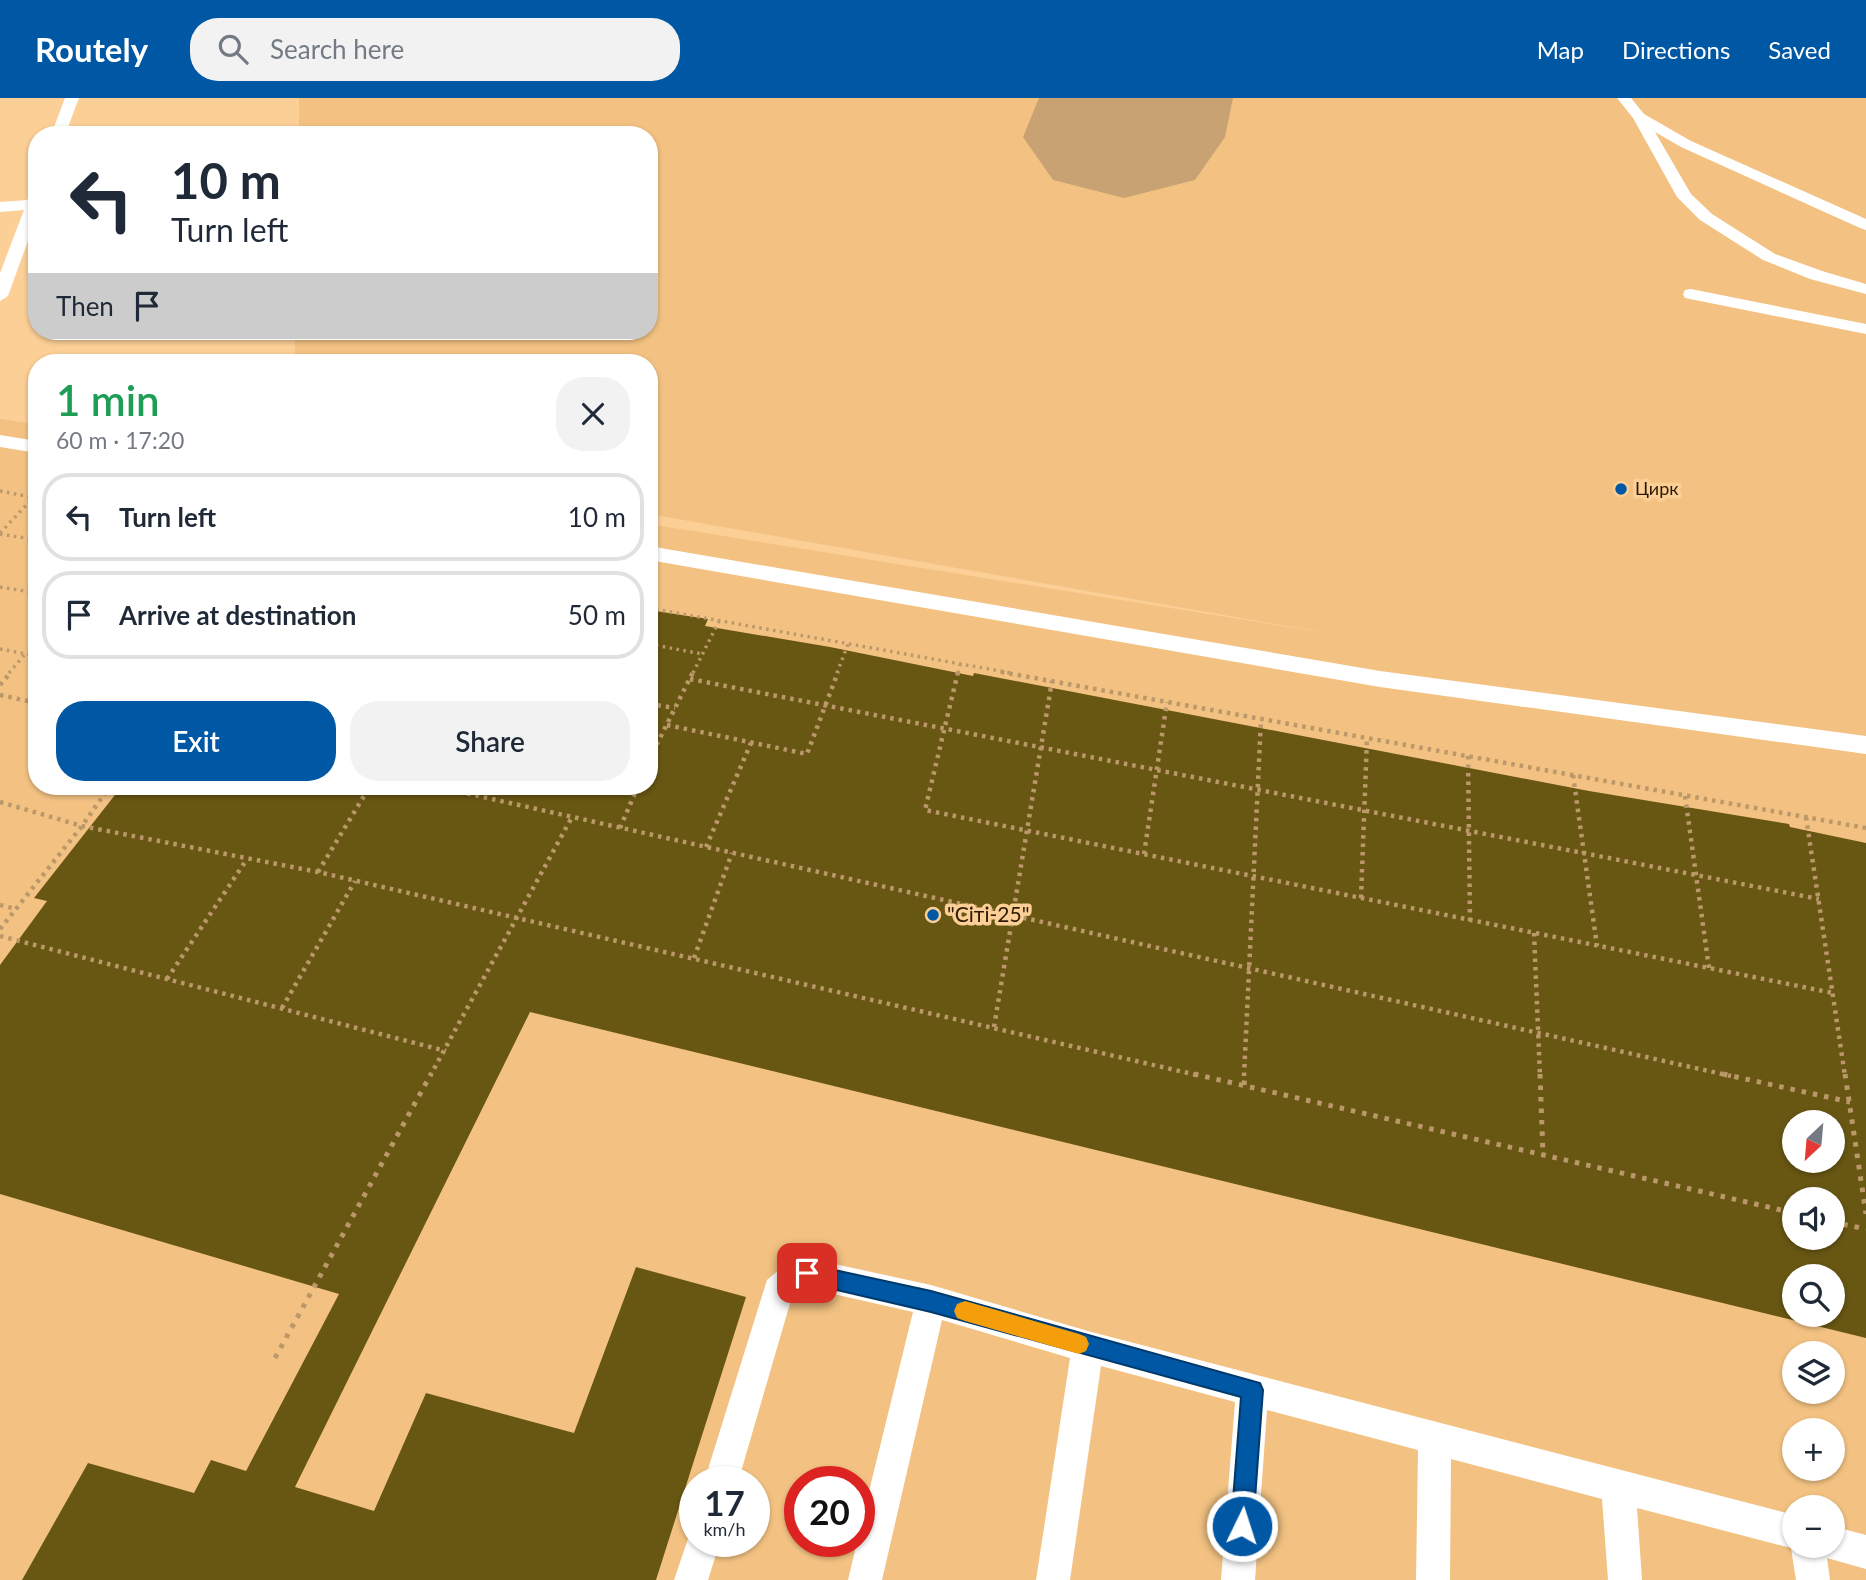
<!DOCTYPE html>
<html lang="en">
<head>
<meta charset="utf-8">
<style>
	:root { --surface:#fff; --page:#f2f2f3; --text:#1f2937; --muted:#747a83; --line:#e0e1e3; --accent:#0057a4 }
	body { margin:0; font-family:Lato,sans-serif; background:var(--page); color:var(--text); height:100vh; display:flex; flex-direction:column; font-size:26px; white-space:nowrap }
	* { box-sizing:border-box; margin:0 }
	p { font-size:23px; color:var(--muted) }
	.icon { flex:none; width:38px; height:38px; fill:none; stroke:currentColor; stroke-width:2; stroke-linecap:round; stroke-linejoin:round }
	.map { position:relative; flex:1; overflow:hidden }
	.sheet { position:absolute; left:28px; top:256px; width:630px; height:441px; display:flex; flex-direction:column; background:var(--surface); border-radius:28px; box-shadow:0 2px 5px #0004 }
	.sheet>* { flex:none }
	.top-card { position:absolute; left:28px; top:28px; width:630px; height:214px; border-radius:28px; box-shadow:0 2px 5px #0004; background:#fff; color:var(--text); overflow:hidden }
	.needle { width:46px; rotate:206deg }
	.tools { position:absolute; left:1782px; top:1012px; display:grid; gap:14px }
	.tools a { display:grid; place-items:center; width:63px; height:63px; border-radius:50%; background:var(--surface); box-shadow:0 2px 5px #0004; font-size:35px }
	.speed { position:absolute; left:679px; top:1368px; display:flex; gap:14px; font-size:35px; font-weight:700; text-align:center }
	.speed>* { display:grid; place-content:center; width:91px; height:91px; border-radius:50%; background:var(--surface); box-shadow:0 2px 5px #0004; line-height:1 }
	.speed small { font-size:18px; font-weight:400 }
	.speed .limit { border:10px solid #d22; background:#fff; color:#111 }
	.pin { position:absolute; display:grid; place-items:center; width:60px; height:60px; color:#fff; margin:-30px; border-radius:14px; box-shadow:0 4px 10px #0006 }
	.me { position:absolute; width:77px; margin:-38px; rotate:4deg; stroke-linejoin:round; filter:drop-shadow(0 0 5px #0008) }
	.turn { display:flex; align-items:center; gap:24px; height:147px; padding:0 28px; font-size:32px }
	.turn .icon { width:91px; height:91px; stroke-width:2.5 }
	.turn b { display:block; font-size:49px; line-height:60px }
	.then { display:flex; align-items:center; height:66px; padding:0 28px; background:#0003; gap:14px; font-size:26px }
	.round { display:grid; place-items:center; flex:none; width:74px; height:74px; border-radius:28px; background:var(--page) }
	.summary { display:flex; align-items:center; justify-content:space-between; height:119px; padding:0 28px }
	h1 { font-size:42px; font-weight:600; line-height:52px; color:#1e9e55 }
	.action { display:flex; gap:14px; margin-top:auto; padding:14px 28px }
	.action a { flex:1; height:80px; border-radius:28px; background:var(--accent); color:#fff; font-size:28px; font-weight:600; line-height:80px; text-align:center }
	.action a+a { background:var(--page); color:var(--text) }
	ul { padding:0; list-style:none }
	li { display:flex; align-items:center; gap:21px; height:88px; margin:0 14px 10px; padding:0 14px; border:4px solid var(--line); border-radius:28px }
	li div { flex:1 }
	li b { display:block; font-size:26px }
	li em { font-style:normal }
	header { display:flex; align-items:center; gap:42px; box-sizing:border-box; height:98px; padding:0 35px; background:var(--accent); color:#fff }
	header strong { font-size:33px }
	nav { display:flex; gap:38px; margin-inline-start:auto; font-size:24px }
	.search { width:490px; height:63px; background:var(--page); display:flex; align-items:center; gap:18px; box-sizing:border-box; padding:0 24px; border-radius:28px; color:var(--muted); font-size:26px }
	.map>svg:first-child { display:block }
</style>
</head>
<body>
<header>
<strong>Routely</strong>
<div class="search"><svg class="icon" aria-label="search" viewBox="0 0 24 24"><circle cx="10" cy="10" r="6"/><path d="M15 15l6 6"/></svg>Search here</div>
<nav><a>Map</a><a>Directions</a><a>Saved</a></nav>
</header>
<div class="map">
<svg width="1866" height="1482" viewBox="0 0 1866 1482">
	<rect width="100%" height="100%" fill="#fbcf96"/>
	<path fill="#f3c282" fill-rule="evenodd" d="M299,0H1866V1482H0V321L37,326V688H649V426L1338,537L649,416V264H295V233H649V37H299ZM1794,1024H1832V1062H1794ZM1794,1101H1832V1139H1794ZM1794,1178H1832V1216H1794ZM1794,1255H1832V1293H1794ZM1794,1332H1832V1370H1794ZM695,1384H754V1444H695ZM800,1384H859V1444H800ZM1794,1409H1832V1447H1794Z"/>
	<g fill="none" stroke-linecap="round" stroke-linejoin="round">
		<path fill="#c8a272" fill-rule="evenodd" d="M1039,0H1233L1225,39L1195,82L1124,100L1053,82L1023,39Z"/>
	</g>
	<path fill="#685613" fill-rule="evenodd" d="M649,512L708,521L705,528L830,549L973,578L974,575L1589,693L1789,726L1790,729L1866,745V1240L530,914L295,1389L374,1413L426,1295L574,1335L636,1169L746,1199L656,1482H22L88,1365L194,1395L211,1362L246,1373L339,1196L0,1096V867L47,803L34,800L122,688H649ZM1794,1024H1832V1062H1794ZM1794,1101H1832V1139H1794ZM1794,1178H1832V1216H1794Z"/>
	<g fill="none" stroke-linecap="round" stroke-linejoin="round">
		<path stroke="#bb9869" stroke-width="3.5" stroke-dasharray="2.5 4.5" stroke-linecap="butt" d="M0,393L36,400
			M0,435L34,399
			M0,436L37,442
			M0,489L37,495
			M649,510L1011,575
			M649,546L702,556
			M0,551L37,558
			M9,575L25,556
			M693,575L719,523
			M837,575L848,546
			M958,575L960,567"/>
		<path stroke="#bb9869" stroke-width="4.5" stroke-dasharray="3.5 5" stroke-linecap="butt" d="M958,574L925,712L1833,895
			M1001,574L1866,730
			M690,581L1819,801
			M0,587L11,574
			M0,597L37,605
			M649,606L675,610
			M667,627L807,656L838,574
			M1468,658L1470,823
			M649,662L693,574
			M1573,677L1597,848
			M434,688L1731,978
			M1685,698L1709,870
			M0,704L82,728L318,774L1201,978
			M1806,719L1845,978
			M620,730L638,688
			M706,749L751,645
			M1144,756L1167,604
			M318,774L370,688
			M1361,800L1367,640
			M0,807L16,811
			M0,831L82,728L110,688
			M1534,835L1540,978
			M0,838L446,953
			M694,860L732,755
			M167,881L247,761
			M282,910L355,783
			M994,929L1052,583
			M430,978L572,719
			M1244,978L1261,621"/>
		<path stroke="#bb9869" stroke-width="5" stroke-dasharray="4.5 7" stroke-linecap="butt" d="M1194,976L1794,1115
			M1540,976L1543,1057
			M1723,976L1850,1004
			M1845,976L1866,1116
			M1244,987L1245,976
			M1832,1124L1866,1131
			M275,1260L431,976"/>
		<path fill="#fff" fill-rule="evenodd" d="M65,0H79L65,37H51Z
			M1617,0H1631L1644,16L1691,43L1866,121V132L1860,130L1681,49L1655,34L1691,96L1712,116L1775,156L1822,173L1866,186V196L1810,181L1763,162L1700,122L1677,99L1633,20Z
			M37,91V118L8,198L0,203V175L24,112L0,114V104L27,102L32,93Z
			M1691,191L1866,226V236L1685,200L1683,196L1685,192Z
			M0,337L37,343V355L0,349Z
			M649,448L1380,573L1866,638V656L1380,589L649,462Z
			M807,1160L931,1187L1088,1233L1794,1417V1447H1832V1428L1866,1437V1471L1827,1460L1830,1482H1796L1791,1450L1637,1410L1642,1482H1608L1602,1401L1451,1361L1450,1482H1416L1418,1352L1267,1312L1255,1482H1221L1235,1304L1101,1268L1070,1482H1036L1070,1260L942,1222L882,1482H848L857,1444H859V1434L913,1214L807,1190L791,1202L738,1384H704L767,1182L781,1170Z
			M695,1430V1444H720L708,1482H674L691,1432Z"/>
	</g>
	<path fill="#0057a4" stroke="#00396b" stroke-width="2" d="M807,1166L931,1193L1260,1285L1263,1292L1253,1428L1250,1436L1242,1439L1234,1436L1231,1428L1241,1299L931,1214L807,1185L800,1183L797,1175L800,1168Z"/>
	<path fill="#f59e0b" d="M965,1203L1079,1236L1086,1239L1089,1246L1086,1253L1079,1256L965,1223L957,1220L954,1213L957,1206Z"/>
	<g fill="#0057a4" stroke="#fbcf96" stroke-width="2.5">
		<circle cx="1621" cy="391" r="7"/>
		<circle cx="933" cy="817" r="7"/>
	</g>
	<g text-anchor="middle" stroke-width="7" stroke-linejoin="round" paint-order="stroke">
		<g font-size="18" fill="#2b1b04" stroke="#fbcf96" text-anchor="start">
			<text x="1635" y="397">Цирк</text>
		</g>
		<g font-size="21" fill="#2b1b04" stroke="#fbcf96" text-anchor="start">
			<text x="947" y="824">"Сіті-25"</text>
		</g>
	</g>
</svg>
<div class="tools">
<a><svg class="needle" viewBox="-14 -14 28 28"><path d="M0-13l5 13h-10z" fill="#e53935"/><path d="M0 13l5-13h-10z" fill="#747a83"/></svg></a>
<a><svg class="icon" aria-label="sound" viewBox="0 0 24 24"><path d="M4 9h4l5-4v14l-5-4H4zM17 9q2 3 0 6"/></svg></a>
<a><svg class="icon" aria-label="search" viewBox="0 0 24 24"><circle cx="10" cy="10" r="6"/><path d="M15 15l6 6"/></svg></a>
<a><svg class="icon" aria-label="layers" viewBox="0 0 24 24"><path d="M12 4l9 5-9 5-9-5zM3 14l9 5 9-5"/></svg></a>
<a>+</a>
<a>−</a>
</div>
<div class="speed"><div>17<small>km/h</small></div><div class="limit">20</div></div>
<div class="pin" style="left:807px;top:1175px;background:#d93025"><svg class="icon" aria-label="arrive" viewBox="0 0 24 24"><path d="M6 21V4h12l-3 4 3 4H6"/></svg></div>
<svg class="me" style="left:1242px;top:1428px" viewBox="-20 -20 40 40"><circle r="17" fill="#0057a4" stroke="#fff" stroke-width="3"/><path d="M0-11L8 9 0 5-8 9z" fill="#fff"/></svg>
<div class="top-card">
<div class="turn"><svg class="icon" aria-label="left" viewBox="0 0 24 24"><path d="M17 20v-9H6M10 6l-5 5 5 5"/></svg><div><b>10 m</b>Turn left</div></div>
<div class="then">Then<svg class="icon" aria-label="arrive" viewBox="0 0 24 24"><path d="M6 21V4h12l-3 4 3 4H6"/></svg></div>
</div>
<section class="sheet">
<div class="summary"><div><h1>1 min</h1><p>60 m · 17:20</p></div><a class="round"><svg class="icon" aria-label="close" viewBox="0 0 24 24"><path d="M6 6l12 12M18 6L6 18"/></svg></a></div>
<ul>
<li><svg class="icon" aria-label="left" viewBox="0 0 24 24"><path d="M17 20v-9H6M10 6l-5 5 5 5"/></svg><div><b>Turn left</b></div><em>10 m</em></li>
<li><svg class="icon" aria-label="arrive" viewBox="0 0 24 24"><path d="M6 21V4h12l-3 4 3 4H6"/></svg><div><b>Arrive at destination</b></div><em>50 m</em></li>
</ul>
<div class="action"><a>Exit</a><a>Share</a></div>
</section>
</div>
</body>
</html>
